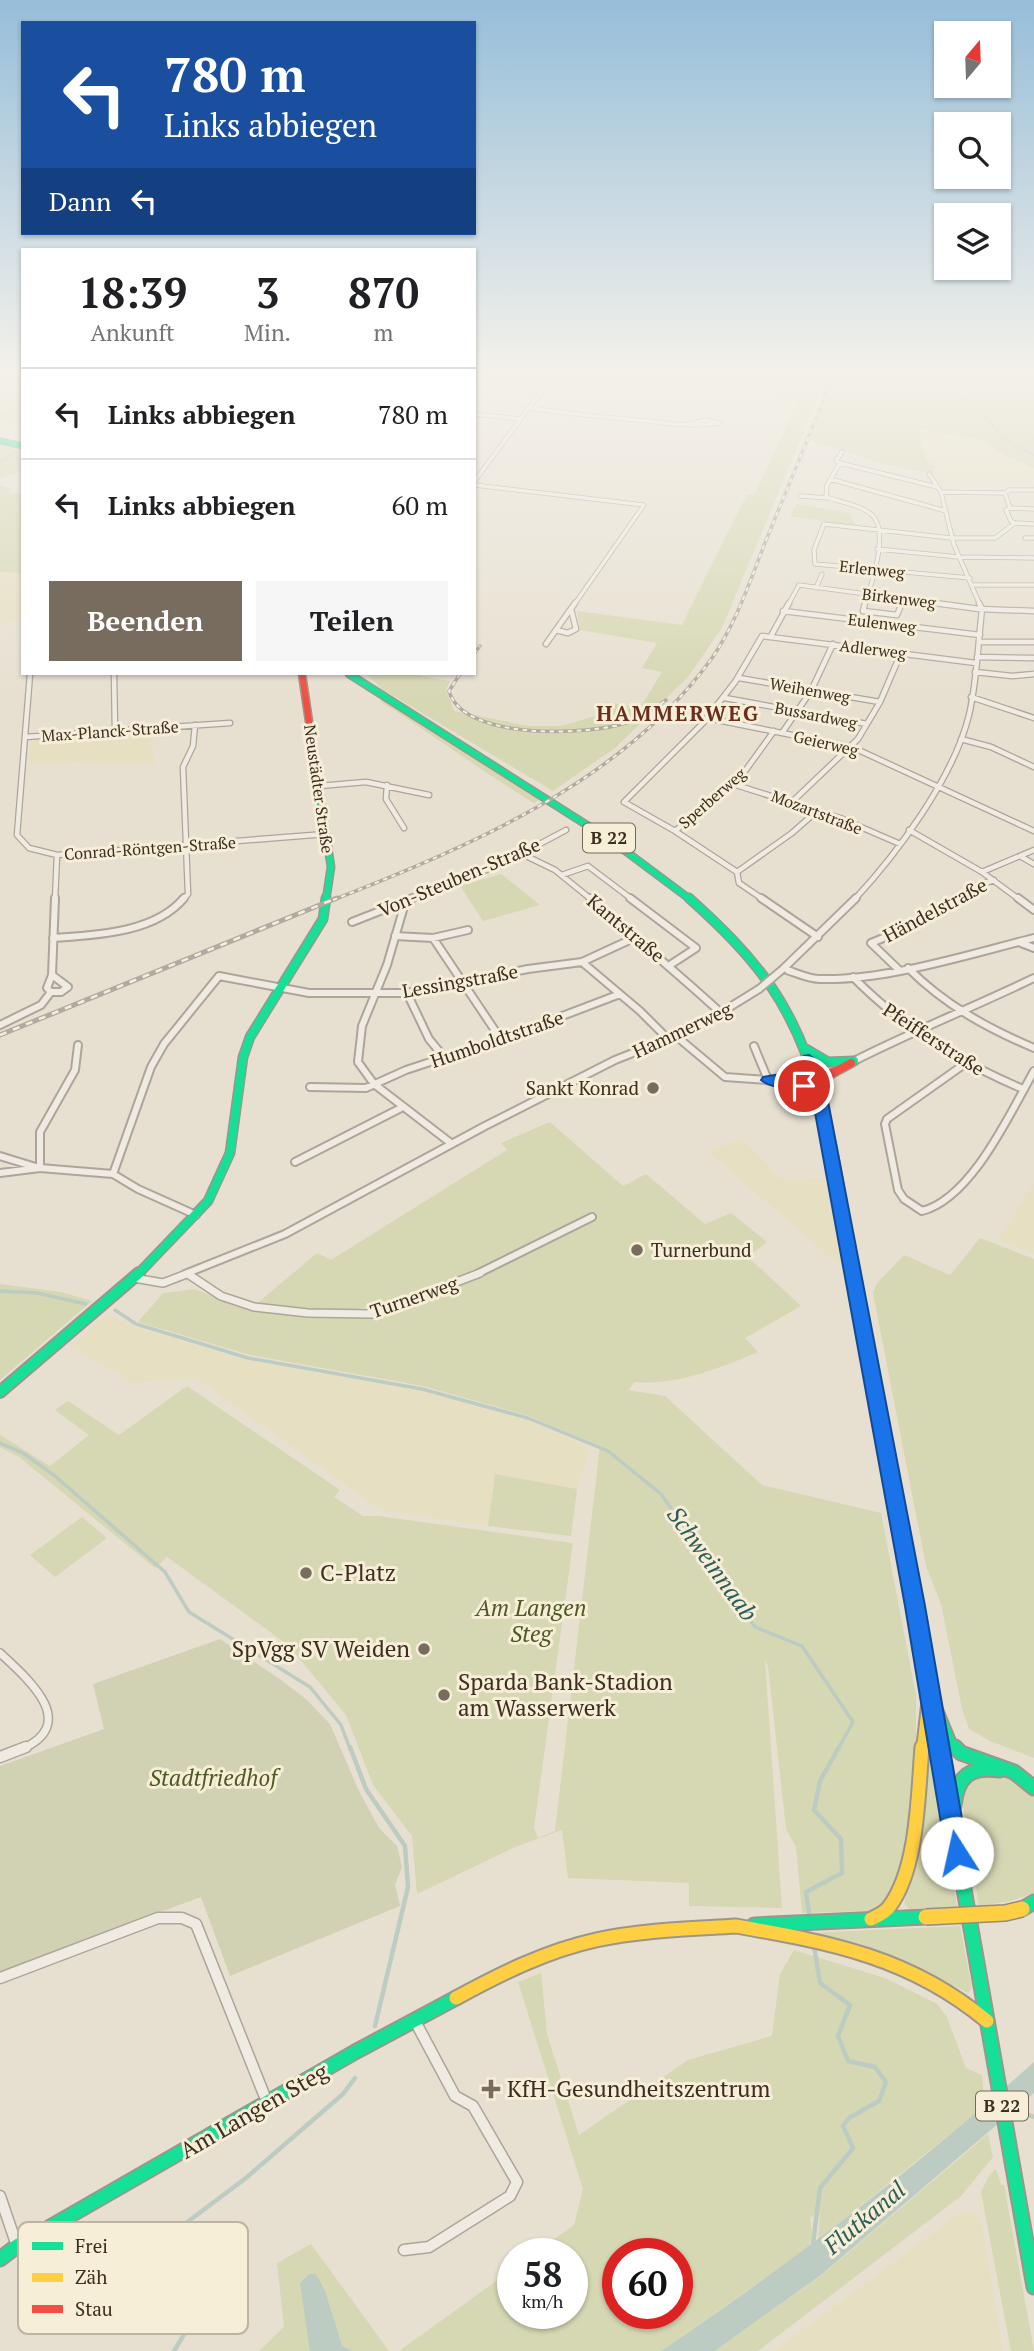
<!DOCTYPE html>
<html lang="de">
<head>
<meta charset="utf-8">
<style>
	:root { --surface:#fff; --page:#f6f6f6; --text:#202124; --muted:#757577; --line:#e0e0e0; --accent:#786c5e }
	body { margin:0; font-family:"PT Serif",serif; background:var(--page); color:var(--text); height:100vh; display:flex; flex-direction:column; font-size:26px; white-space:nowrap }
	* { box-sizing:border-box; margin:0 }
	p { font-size:23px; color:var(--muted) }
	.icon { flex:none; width:38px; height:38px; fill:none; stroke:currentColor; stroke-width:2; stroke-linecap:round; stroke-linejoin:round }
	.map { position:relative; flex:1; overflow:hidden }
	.drawer { position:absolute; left:21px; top:248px; width:455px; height:427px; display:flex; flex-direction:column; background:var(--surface); border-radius:0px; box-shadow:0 2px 5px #0004 }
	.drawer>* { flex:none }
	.guide { position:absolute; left:21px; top:21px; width:455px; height:214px; border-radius:0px; box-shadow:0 2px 5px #0004; background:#1a4fa0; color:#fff; overflow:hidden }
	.needle { width:46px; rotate:19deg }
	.controls { position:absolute; left:934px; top:21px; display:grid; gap:14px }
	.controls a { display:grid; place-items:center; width:77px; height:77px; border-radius:0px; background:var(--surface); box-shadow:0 2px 5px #0004; font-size:35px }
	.speed { position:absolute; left:497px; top:2238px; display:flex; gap:14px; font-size:35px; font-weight:700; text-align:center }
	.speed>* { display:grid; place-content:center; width:91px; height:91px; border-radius:50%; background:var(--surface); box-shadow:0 2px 5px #0004; line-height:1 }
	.speed small { font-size:18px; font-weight:400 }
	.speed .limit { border:10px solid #d22; background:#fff; color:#111 }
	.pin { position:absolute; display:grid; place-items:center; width:60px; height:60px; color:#fff; margin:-30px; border:4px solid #fff; border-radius:50%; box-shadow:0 2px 7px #0007 }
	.me { position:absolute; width:77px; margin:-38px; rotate:350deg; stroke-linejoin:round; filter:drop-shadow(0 0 5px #0008) }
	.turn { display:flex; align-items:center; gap:24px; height:147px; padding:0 28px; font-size:32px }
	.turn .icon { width:91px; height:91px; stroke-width:2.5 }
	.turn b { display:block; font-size:49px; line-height:60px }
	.then { display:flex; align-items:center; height:66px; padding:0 28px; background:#0003; gap:14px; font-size:26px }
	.eta { display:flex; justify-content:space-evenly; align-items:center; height:119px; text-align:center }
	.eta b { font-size:42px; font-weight:700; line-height:49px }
	.action { display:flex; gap:14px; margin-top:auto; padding:14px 28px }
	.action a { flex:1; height:80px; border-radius:0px; background:var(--accent); color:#fff; font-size:28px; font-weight:700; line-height:80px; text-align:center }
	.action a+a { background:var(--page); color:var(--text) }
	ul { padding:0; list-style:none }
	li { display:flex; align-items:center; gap:21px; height:91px; padding:0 28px; border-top:2px solid var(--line) }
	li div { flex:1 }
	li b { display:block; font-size:26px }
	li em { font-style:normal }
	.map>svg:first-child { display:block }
</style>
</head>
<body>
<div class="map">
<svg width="1034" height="2351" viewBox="0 0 1034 2351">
	<rect width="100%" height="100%" fill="#e7e0d1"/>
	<path fill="#e6dfc2" d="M919,429L985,441L994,450L1034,469V480L942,487L932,474V466L926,461L919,441Z
		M0,572L23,573V617L0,626Z
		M122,733L151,736L155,765L76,762L29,765L30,743L35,739Z
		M742,1139L781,1179L824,1178L844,1269L707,1151Z
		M1034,1183V1254L998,1240Z
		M107,1315L135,1327L247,1360L422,1391L528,1420L590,1448L577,1489L495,1474L488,1526L381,1510L197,1379L132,1383L70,1346Z
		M964,2210L974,2212L981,2220L1003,2351H774Z"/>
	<path fill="#d6d7b3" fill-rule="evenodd" d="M474,371H762L797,375H800L782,373L804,371L803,375L829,371L722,628L688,677L615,748L553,791L382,689L366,674H422L421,676L450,681L446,690L454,711L528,726H561L599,715L606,702L640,708L662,672L642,668L657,643L580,630L577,611L682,625L747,494L754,495L801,396L474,387Z
		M838,371H1034V468L1004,455L985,441L927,430L919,429C921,443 921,458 935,467L932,474L884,464L810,440Z
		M0,372H23V424L0,422Z
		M0,445L23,450V471L0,479Z
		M0,485L11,488L10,493L23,494V573L0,572Z
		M797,504L850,513L855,526L790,516Z
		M383,700L539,800L534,803C481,771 432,734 380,701Z
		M501,874L540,905L483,921L460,886Z
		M550,1122L623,1186L646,1174L705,1224L731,1213L767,1242L748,1257L801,1306L745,1338L758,1352C720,1368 675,1386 634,1382L629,1390L665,1396L762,1485L881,1513L916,1695V1753L911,1817L897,1879L890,1897L882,1907L868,1911L802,1913L796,1847L786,1829L768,1666L765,1661L782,1908L689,1906V1883L568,1878L562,1830L515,1847L417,1894L412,1836L373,1785L346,1715L288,1645L167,1557L155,1568L19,1457L0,1447V1435L50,1466L89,1435L55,1410L68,1401L119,1435L187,1386L340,1490L334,1497L363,1516H379L573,1543L534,1828L538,1838L555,1831L600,1446L529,1416L423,1386L250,1355L138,1322L163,1293L195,1289L237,1307L318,1317L370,1316L407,1306L441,1292L437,1288L352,1311H299L255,1305L317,1253L331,1260L507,1150L501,1143Z
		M980,1238L1034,1259V1758L990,1741L969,1729L962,1709L941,1604L926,1566L873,1293L877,1283L904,1255L950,1275Z
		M0,1284L61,1292L92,1301L0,1380Z
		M495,1474L577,1489L571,1536L488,1526Z
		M82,1517L107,1538L55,1577L30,1555Z
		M929,1743L957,1906L910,1909L904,1904L921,1829Z
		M1002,1774L1024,1786L1034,1797V1893L1011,1901L979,1906L962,1800L965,1786L973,1776Z
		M960,1926L972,1988L968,1993L942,1980L807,1933Z
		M794,1950L885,1978L937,2004L947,2017L966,2068L982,2075L985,2106L818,2240L820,2211L810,2218L812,2236L809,2247L661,2351H399L513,2269V2314H572V2254H533L574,2225L583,2189L518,1982L541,1973L547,2034L579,2135L688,2060L772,2036L780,1974ZM618,2254H677V2314H618Z
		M988,2134L993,2157L961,2196L758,2351H715L822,2275Z
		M996,2169L1001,2185H1004L1034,2351H1011L981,2192L990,2174Z
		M311,2244L389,2351H259L284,2327L277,2263Z"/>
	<path fill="#d1d1b3" d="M220,1639L281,1680L306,1699L330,1724L359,1791L379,1828L397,1846L402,1867L395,1885L400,1906L230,1976L201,1897L0,1971V1766L104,1729L93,1684Z"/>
	<path fill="#bcccc2" d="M1034,2062V2093L821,2275L715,2351H661C791,2263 917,2167 1034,2062Z
		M309,2274H316L325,2291L342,2346L353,2351H310L300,2283Z"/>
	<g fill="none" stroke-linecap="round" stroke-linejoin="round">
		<path stroke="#bcccc2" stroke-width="2" d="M940,371V377L989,420L1001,437L1034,455
			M0,416L23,404
			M0,462L23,448"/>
		<path stroke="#bcccc2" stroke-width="3.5" d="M0,1291L37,1293L86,1304
			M115,1310L136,1324L248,1358L422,1389L528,1418L608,1451L661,1494L755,1627L802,1646L853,1722L838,1749
			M0,1443L23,1453L55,1476L165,1572L189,1612L310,1687L341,1725L350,1749"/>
		<path stroke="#bcccc2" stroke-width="4.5" d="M350,1747L366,1789L405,1846L408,1887L375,2026
			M810,1919L806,1892L842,1873L841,1839L814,1810L820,1781L839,1747
			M1015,2110L1034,2117
			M178,2229L246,2178L343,2094L355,2078
			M813,2244L820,2188L853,2148L843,2126L849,2118L879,2101L886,2082L875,2067L848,2061L838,2036L850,2005L820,1983L814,1946
			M171,2272L199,2310L174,2351"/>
		<g stroke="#ada599" stroke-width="5">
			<path id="street-far4" d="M648,371L731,376L757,371
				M528,408C568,413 608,418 648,421C671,424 696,427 719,423L707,420L687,424
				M474,414L521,419
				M842,452L836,461L840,463L827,485L826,497C839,502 862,505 872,515C890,531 871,585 865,605
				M840,463L937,487
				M929,474L941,492L954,545L980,605
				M830,479L946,511
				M474,482L551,378L562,371
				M474,485L644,505L574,605
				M941,492L1005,493L1010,508L1006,510L1011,521L1015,523
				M1005,493L1009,490H1034
				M800,496L828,498
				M1010,508L1034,509
				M1015,523L1034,524
				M1025,538H1034
				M877,549L959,557L1034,558
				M970,578L815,564L814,550L824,524L951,538H995L1015,523
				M973,585H1034
				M816,588L822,574
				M788,605L799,585L948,605
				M901,605L904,599"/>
		</g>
		<g stroke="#ada599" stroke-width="7">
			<path id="street-far3" d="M865,603L863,611L897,615L902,603
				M935,603L979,609L1034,611
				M783,611L980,635
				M556,630L568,633L576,629L571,609
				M771,636L789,603
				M979,642H1034
				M546,644L575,603
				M977,657L1034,658
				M975,672L1012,676L1034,674
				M30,674L17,835L29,848L57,855L326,834
				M114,674L115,731
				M739,678L880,702
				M971,697L1034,718
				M725,698L867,724
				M707,718L852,747L1034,831
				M782,733L811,691L833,644
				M25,737L230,723
				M961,739L991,747L1034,767
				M733,784L840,818L900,844
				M387,785L386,799L404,828
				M319,786L366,782L429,795
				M792,802L858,739L880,702L901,653
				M909,830L982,872L1020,900
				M675,831L740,778L774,731
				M522,854L555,870L592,900
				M1020,856L1034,864
				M737,872L675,831L624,802L703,723L735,682L762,636L976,663
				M737,872L739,883L764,900
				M737,872L792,833L817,811
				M982,872L1034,850
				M562,875L588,866L633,900
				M55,900L57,855
				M183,900L188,894L183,767L193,746L195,725
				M409,900L504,863L566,830
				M854,900C897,854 954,777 969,715C977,681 978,644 982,609L979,603
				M954,900L976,886L994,880"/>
		</g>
		<g stroke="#ada599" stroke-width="10">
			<path id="street-far2" d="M590,898C634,938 679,974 722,1014
				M630,898L696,948L670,965
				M761,898L818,937
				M856,898L783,969C795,972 808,979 820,979C885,981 970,954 1034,938
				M1018,898L1034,910
				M400,904L403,910L387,965L362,1026L358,1062L374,1084L452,1144
				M352,922L413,898
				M395,936L433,938L468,930
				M53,938C96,935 155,933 184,898
				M433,938L500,1038
				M1021,943L1034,948
				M582,962L640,1011L668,1039
				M908,968C945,1005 987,1028 1034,1048
				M898,969L871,943L910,927L956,898
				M853,977C902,1027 959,1062 1023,1089
				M51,992L47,988L52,975L55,898
				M51,992H61L68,987L52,975
				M407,993L429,1039L443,1056
				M0,1025L41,1005L51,992
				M676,1036L725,1077L768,1080L754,1046
				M854,1061C913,1031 974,1007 1034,978
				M966,1063L887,1119L885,1124L898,1190L904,1199L922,1211C972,1198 1010,1113 1034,1071
				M310,1087L366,1088L406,1070L515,1034L620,994
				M0,1156L39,1168
				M295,1162L401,1108
				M40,1168V1132L75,1070L78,1045
				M0,1173L40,1168L113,1174L138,1189L196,1215
				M113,1174L151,1067L164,1044L219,976L309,993H407L528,969L582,962L634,938
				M185,1274L285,1234L485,1126L615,1060L696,1028L759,989
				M477,1274L592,1217"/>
		</g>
		<g stroke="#ada599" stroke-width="10">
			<path id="street-far1" d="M188,1274L221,1296L254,1307L308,1313L373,1314L480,1273
				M134,1278L163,1283L189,1273
				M0,1653C28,1679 80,1723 22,1749"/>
		</g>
		<g stroke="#ada599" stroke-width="13">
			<path id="street" d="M0,1757L26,1747
				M0,1978L158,1918H182L196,1924L267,2102
				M0,2196L17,2246
				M404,2250L429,2247L510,2196L517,2182L473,2106L455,2096L415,2021"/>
		</g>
		<g stroke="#9c958a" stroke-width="7">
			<path id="fast-far4" d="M0,441L23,446"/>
		</g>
		<g stroke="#9c958a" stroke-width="9">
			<path id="fast-far3" d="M349,674L612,841L691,900
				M319,789L331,867L326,900"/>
		</g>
		<g stroke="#9c958a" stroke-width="11">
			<path id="fast-far2" d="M689,898C720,926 749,954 772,988C828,1071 837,1179 854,1274
				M806,1049L828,1062L854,1061
				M786,1079L804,1072L809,1060
				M768,1080L804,1086L820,1096
				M138,1274L208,1201L230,1153L243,1057L250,1037L323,919L326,898"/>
		</g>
		<g stroke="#9c958a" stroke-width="14">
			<path id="fast-far1" d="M854,1273L877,1401
				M0,1392L139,1273
				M937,1710L951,1744L957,1749
				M935,1723L940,1749"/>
		</g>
		<g stroke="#9c958a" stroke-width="17">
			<path id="fast" d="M939,1747L1034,2287
				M955,1747L961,1753L1014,1772L1034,1788
				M954,1806C957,1776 970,1766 1000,1770
				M1022,1909L1034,1902
				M754,1925L926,1917
				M0,2259L17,2246L355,2052L456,1998"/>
		</g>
		<g stroke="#9c958a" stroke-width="14">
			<path id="slow-far1" d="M922,1749L928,1697"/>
		</g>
		<g stroke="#9c958a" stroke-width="17">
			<path id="slow" d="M871,1919C877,1916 885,1913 889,1907C918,1869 918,1794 922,1747
				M736,1926C832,1943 910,1957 987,2021
				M456,1998C500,1974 546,1951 596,1940C642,1930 689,1929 736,1926"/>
		</g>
		<g stroke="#9c958a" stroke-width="9">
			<path id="jam-far2" d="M302,674L319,789"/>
		</g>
		<g stroke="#9c958a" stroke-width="11">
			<path id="jam-far1" d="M820,1096L829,1075L851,1063"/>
		</g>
		<g stroke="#9c958a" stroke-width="14">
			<path id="jam" d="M877,1401L935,1723"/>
		</g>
		<use href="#street-far4" stroke="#efebe3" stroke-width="3.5"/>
		<use href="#street-far3" stroke="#efebe3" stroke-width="4.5"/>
		<use href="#street-far2" stroke="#efebe3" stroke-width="6"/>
		<use href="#street-far1" stroke="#efebe3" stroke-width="7"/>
		<use href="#street" stroke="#efebe3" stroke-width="10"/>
		<use href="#fast-far4" stroke="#16e098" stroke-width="5"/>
		<use href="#fast-far3" stroke="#16e098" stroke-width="6"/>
		<use href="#fast-far2" stroke="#16e098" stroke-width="8"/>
		<use href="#fast-far1" stroke="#16e098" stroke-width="10"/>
		<use href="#fast" stroke="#16e098" stroke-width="13"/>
		<use href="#slow-far1" stroke="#ffcf43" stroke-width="10"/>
		<use href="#slow" stroke="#ffcf43" stroke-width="13"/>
		<use href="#jam-far2" stroke="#f24e42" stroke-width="6"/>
		<use href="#jam-far1" stroke="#f24e42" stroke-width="8"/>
		<use href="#jam" stroke="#f24e42" stroke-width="10"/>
		<g stroke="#afaaa2" stroke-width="3.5">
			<path id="rail-far1" d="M474,654L480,646
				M460,674L449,691C463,741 589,736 629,722C643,717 654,709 666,700
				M333,900C470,846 623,782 712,658C737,622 751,578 767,538C790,482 813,427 835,371"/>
		</g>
		<g stroke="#afaaa2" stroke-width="5">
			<path id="rail" d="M0,1035L337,898"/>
		</g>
		<use href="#rail-far1" stroke="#f7eed8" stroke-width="2" stroke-dasharray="4.5" stroke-linecap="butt"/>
		<use href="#rail" stroke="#f7eed8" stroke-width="2.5" stroke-dasharray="7" stroke-linecap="butt"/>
		<g stroke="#ada599" stroke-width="10" stroke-linecap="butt">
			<path id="street-bridge" d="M759,989L783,969"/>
		</g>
		<g stroke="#928b80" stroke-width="18" stroke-linecap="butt">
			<path id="slow-bridge" d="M926,1917L1005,1913L1022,1909"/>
		</g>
		<use href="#street-bridge" stroke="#efebe3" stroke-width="6"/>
		<use href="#slow-bridge" stroke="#ffcf43" stroke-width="15"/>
	</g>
	<linearGradient id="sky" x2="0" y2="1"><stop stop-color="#96bed9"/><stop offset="0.53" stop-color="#f4f1ea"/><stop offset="1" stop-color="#f4f1ea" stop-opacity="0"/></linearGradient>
	<rect width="1034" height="701" fill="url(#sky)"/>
	<path fill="#1a73e8" stroke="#114b97" stroke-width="2" fill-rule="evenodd" d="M809,1055L816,1060L827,1096L925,1606L968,1853L965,1860L957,1863L949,1860L946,1853L905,1606L812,1096L810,1088C798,1092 770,1088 761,1080L763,1077C782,1073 795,1075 804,1056ZM806,1076L808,1082L799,1080Z"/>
	<g fill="#786c5e" stroke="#f7eed8" stroke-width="2.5">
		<circle cx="653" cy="1088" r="7"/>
		<circle cx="637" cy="1250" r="7"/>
		<circle cx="306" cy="1573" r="7"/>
		<circle cx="424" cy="1649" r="7"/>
		<circle cx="444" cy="1695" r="7"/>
		<path d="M487.5 2078.5h7v7h7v7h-7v7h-7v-7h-7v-7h7z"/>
	</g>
	<g text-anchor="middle" stroke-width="6" stroke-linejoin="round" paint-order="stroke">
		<g font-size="16" fill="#3d2e20" stroke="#f7eed8">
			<text transform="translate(872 569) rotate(6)" y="6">Erlenweg</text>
			<text transform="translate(899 598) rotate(7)" y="6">Birkenweg</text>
			<text transform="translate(882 623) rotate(7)" y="6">Eulenweg</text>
			<text transform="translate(873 649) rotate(7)" y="6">Adlerweg</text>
			<text transform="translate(810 690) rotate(10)" y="6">Weihenweg</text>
			<text transform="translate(816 715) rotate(11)" y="6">Bussardweg</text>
			<text transform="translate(110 731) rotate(-4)" y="6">Max-Planck-Straße</text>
			<text transform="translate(826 743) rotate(13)" y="6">Geierweg</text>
			<text transform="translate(319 789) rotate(82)" y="6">Neustädter Straße</text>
			<text transform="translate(712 798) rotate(-41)" y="6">Sperberweg</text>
			<text transform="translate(817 812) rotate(21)" y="6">Mozartstraße</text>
			<text transform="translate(150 848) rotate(-4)" y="6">Conrad-Röntgen-Straße</text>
		</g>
		<g fill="#f7eed8" stroke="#756857" stroke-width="2">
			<rect x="583" y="823.5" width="52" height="29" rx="5"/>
			<rect x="976" y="2091.5" width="52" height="29" rx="5"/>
		</g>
		<g font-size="18" font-weight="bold" fill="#3d2e20">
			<text x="609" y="844">B 22</text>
			<text x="1002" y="2112">B 22</text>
		</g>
		<g font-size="19" fill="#3d2e20" stroke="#f7eed8">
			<text transform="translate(459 877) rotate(-23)" y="7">Von-Steuben-Straße</text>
			<text transform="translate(935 910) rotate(-28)" y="7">Händelstraße</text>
			<text transform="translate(626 928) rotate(40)" y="7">Kantstraße</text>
			<text transform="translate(460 981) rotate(-10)" y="7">Lessingstraße</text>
			<text transform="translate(682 1030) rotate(-25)" y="7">Hammerweg</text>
			<text transform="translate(497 1039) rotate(-19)" y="7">Humboldtstraße</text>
			<text transform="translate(934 1039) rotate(33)" y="7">Pfeifferstraße</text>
			<text transform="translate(414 1297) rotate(-19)" y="7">Turnerweg</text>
		</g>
		<g font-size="19" fill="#3d2e20" stroke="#f7eed8" text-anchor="end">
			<text x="639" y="1095">Sankt Konrad</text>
			<text x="651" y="1257" text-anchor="start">Turnerbund</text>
		</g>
		<g font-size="21" font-weight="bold" letter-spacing="2" fill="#6b2e1e" stroke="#f7eed8">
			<text x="678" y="721">HAMMERWEG</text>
		</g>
		<g font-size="23" fill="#3d2e20" stroke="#f7eed8" text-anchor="start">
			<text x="320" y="1581">C-Platz</text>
			<text x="410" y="1657" text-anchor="end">SpVgg SV Weiden</text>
			<text x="458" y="1690">Sparda Bank-Stadion<tspan x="458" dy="26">am Wasserwerk</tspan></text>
			<text x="507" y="2097">KfH-Gesundheitszentrum</text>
		</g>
		<g font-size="23" font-style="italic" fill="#4d5a26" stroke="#f7eed8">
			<text x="531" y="1616">Am Langen<tspan x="531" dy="26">Steg</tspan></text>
			<text x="213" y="1786">Stadtfriedhof</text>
		</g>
		<g font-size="23" fill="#3d2e20" stroke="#f7eed8">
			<text transform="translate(254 2111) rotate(-30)" y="8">Am Langen Steg</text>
		</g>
		<g font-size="24" font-style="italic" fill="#2f5d5a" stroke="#f7eed8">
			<text transform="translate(712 1564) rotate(54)" y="8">Schweinnaab</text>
			<text transform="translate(865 2218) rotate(-40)" y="8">Flutkanal</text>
		</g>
	</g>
	<rect x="18" y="2222" width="230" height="112" rx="10" fill="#f7eed8" stroke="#bfb4a1" stroke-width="2"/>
	<rect x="32" y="2242" width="31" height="8" fill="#16e098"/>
	<rect x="32" y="2273" width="31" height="9" fill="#ffcf43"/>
	<rect x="32" y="2305" width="31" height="8" fill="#f24e42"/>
	<g font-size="19" fill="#3d2e20">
		<text x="75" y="2253">Frei</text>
		<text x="75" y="2284">Zäh</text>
		<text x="75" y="2316">Stau</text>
	</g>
</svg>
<div class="controls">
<a><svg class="needle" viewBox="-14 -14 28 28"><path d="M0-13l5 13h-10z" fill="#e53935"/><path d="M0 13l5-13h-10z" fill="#757577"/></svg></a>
<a><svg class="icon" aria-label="search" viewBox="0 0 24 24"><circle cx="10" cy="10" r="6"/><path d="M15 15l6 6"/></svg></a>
<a><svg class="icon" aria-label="layers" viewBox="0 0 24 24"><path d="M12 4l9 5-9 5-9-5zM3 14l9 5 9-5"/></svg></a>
</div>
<div class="speed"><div>58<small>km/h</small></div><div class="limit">60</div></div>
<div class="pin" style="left:804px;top:1086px;background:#d93025"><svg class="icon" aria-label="arrive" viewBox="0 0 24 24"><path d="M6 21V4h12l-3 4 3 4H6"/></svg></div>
<svg class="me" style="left:957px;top:1853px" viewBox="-20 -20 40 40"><circle r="19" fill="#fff"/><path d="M0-13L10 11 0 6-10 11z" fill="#1a73e8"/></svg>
<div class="guide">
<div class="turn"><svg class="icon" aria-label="left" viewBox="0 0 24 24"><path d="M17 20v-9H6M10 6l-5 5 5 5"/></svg><div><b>780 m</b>Links abbiegen</div></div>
<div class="then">Dann<svg class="icon" aria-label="left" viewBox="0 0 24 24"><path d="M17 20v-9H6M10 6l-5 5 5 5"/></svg></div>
</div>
<section class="drawer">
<div class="eta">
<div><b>18:39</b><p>Ankunft</p></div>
<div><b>3</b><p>Min.</p></div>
<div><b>870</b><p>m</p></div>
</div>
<ul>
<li><svg class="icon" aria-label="left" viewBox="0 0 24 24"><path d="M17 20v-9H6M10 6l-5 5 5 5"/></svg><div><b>Links abbiegen</b></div><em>780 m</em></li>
<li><svg class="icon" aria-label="left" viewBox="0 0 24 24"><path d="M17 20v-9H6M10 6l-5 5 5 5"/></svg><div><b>Links abbiegen</b></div><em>60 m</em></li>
</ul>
<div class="action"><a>Beenden</a><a>Teilen</a></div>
</section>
</div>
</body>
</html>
